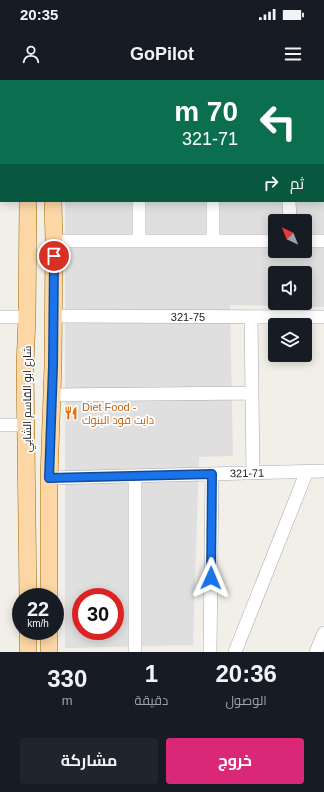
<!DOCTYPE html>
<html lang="ar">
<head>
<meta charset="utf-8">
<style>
	:root { --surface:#171b24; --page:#20242c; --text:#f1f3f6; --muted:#9ea1a6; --accent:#db2777 }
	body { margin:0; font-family:Arial,Cairo,sans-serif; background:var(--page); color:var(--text); direction:rtl; height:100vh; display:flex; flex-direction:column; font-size:15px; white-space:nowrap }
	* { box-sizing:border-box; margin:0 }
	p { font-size:13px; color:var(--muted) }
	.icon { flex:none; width:22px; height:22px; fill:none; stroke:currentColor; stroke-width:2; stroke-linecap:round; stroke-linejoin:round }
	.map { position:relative; height:572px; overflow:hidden; direction:ltr }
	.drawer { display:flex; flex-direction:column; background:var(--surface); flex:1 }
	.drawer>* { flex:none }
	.banner { position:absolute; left:0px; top:0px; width:324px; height:122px; box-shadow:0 2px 10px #0003; direction:rtl; background:#0b6e4f; color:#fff; overflow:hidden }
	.needle { width:26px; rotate:317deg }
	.buttons { position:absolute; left:268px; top:134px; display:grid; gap:8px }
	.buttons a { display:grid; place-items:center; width:44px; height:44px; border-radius:4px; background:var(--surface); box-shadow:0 2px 10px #0003; font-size:20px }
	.speed { position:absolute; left:12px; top:508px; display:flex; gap:8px; font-size:20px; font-weight:700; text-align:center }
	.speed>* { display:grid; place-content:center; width:52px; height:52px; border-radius:50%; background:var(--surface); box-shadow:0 2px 10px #0003; line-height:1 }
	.speed small { font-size:10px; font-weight:400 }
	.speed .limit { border:6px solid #d22; background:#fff; color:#111 }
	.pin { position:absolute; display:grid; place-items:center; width:34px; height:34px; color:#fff; margin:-17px; border:2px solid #fff; border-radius:50%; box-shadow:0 1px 4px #0007 }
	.me { position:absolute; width:44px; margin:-22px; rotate:1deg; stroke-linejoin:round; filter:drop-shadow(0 0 3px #0008) }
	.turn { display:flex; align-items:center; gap:14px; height:84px; padding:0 20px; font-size:18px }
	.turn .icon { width:52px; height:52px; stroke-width:2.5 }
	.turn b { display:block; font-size:28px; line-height:34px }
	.then { display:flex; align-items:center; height:38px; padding:0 20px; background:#0003; gap:8px; font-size:15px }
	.eta { display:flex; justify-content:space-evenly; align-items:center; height:68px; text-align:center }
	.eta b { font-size:24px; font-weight:700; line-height:28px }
	.button { display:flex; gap:8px; margin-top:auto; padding:8px 20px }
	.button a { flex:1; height:46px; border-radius:4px; background:var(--accent); color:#fff; font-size:16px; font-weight:700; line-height:46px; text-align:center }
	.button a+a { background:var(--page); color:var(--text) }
	.status { display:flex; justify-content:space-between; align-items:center; height:28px; padding:0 20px; background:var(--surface); direction:ltr }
	.status svg { height:11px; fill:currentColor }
	header { display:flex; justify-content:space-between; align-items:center; height:52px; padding:0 20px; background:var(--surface); font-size:18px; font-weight:700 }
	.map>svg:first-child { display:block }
</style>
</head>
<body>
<div class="status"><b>20:35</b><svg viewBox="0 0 49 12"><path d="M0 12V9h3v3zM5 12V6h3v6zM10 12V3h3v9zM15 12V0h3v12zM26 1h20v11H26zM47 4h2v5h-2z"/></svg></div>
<header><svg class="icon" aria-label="menu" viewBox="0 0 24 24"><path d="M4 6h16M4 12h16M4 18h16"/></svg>GoPilot<svg class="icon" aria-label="person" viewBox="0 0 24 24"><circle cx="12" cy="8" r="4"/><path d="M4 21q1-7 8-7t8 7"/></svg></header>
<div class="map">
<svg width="324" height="572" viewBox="0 0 324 572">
	<rect width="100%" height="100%" fill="#f2efe9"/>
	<path fill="#e0dfdf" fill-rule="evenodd" d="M66,0H324V227L230,225L233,376L199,377L193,565L65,568V121H323V1H66ZM275,141H305V171H275ZM275,193H305V223H275ZM81,517H115V551H81Z"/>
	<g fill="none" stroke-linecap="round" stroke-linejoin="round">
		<g stroke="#a9a9a9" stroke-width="14">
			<path id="minor" d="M139,0V1
				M212,0V1
				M288,0V1
				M139,121V161
				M213,121V161
				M289,121L290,141
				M54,161H275
				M305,161H324
				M53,236L324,237
				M0,237H27
				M251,237L253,393
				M52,315L252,313
				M0,345H26
				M135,396V572
				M49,398L324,391
				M210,572L212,394
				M235,572L307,391
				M316,572L324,553"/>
		</g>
		<g stroke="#a06b00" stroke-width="18">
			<path id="major" d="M29,0V1
				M50,0V1
				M28,517L25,286L27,237L28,121
				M49,517V398L53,286L54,161L53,121
				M28,551V572
				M49,572V551"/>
		</g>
		<use href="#minor" stroke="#fff" stroke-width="13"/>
		<use href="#major" stroke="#fcd6a4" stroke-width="17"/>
	</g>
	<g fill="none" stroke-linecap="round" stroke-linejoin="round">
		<g stroke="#114b97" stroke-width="10">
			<path id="route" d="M54,176L53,286L49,398L212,394L211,498"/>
		</g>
		<use href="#route" stroke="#1a73e8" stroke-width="7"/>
	</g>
	<defs>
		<g id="restaurant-bare" transform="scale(1.08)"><path d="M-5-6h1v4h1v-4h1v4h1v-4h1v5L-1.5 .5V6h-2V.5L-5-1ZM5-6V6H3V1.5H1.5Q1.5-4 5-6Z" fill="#e8710a" stroke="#fff" stroke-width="2.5" paint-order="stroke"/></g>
	</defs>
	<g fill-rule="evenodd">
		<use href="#restaurant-bare" x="71" y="333"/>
	</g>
	<g text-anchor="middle" stroke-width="3.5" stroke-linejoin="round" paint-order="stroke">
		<g font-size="11" fill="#222" stroke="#fff">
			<text x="188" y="241">321-75</text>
			<text transform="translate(27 319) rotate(-90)" y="4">شارع ابو القاسم الشابي</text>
			<text transform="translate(247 393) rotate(-1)" y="4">321-71</text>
		</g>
		<g font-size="11" fill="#c56008" stroke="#fff" text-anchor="start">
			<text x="82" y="331">Diet Food -<tspan x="82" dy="13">دايت فود البنوك</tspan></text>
		</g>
	</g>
</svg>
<div class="buttons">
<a><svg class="needle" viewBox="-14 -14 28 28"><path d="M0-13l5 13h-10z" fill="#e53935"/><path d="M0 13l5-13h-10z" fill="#9ea1a6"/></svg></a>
<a><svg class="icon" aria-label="sound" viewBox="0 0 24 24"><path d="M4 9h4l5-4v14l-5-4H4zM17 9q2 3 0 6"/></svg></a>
<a><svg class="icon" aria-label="layers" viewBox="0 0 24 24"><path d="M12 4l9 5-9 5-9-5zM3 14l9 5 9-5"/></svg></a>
</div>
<div class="speed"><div>22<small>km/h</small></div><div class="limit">30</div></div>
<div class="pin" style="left:54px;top:176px;background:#d93025"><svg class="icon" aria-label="arrive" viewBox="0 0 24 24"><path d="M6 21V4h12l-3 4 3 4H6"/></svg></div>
<svg class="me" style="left:211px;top:498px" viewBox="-20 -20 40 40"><path d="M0-17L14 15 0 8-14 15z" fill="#1a73e8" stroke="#fff" stroke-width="4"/></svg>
<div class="banner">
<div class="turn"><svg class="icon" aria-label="left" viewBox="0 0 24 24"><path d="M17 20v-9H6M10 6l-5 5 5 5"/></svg><div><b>70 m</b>321-71</div></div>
<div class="then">ثم<svg class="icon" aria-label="right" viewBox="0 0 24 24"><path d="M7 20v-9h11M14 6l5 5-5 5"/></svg></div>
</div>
</div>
<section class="drawer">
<div class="eta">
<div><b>20:36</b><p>الوصول</p></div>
<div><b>1</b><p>دقيقة</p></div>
<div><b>330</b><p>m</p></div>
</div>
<div class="button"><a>خروج</a><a>مشاركة</a></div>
</section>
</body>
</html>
